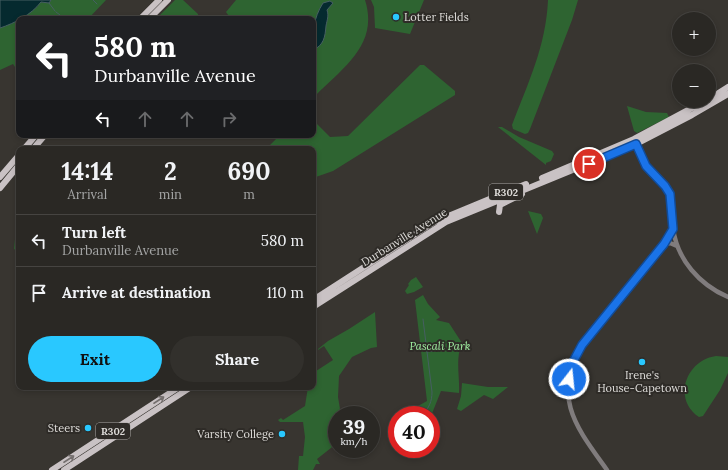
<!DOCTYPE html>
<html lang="en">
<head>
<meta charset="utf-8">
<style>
	:root { --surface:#2a2824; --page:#32302c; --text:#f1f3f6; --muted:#a5a6a6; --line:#464441; --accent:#29c8ff }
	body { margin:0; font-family:Lora,serif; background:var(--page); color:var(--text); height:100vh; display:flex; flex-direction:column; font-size:15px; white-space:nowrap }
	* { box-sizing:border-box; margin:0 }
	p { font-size:13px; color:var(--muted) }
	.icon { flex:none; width:22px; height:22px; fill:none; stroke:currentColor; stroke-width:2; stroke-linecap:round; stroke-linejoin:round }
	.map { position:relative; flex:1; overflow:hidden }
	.drawer { position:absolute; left:16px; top:146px; width:300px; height:244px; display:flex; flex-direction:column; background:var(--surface); border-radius:8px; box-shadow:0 2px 6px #0003,0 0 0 1px var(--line) }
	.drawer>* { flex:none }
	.banner { position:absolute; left:16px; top:16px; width:300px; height:122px; border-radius:8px; box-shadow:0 2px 6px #0003,0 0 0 1px var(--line); background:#202124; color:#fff; overflow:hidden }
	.controls { position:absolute; left:672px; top:12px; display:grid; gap:8px }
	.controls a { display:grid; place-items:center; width:44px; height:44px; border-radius:50%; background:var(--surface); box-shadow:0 2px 6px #0003,0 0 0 1px var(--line); font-size:20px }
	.speed { position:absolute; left:328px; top:406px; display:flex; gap:8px; font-size:20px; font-weight:700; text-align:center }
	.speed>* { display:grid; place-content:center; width:52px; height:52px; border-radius:50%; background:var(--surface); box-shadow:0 2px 6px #0003,0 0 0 1px var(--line); line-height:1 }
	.speed small { font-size:10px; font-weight:400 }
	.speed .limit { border:6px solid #d22; background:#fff; color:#111 }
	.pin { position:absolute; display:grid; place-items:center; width:34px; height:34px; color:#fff; margin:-17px; border:2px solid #fff; border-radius:50%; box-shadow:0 1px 4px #0007 }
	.me { position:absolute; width:44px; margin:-22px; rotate:16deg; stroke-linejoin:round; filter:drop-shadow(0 0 3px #0008) }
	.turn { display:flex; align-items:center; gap:14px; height:84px; padding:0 12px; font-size:18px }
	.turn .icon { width:52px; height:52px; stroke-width:2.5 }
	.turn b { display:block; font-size:28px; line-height:34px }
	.lanes { display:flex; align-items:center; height:38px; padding:0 12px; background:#0003; justify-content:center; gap:20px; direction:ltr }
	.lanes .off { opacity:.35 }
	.eta { display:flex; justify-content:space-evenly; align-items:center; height:68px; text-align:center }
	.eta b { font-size:24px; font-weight:700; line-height:28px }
	.cta { display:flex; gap:8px; margin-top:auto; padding:8px 12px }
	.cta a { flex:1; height:46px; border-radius:24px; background:var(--accent); color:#111; font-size:16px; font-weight:700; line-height:46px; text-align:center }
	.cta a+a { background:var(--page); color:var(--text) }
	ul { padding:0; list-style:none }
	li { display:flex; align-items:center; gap:12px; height:52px; padding:0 12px; border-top:1px solid var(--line) }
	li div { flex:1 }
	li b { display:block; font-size:15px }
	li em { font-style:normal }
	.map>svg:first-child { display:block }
</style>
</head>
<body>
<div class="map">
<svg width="728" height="470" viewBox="0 0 728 470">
	<rect width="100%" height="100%" fill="#383530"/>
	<path fill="#2e6431" d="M51,0H106L88,19H20L36,8L41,2L49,3Z
		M175,0H183L198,14V19H159L157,18Z
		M236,0H365C379,44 344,67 316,95L313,92L314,83L313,80V19H231L226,12Z
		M371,0H424L410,34L375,28L374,7Z
		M548,0H578L572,20L530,129L528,133L525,134L513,129L512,125C528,83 546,46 548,0Z
		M19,20V65L15,67L13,64L0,70V28Z
		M420,65H424L455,91V95L333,171L313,178V149H266L280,135H313V120L330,137L348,136Z
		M627,106L646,112L667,113L669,117L637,133L634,131Z
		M498,127H502L519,137L552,151L554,154L551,161L546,163V165Z
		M528,211L541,214L543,218L537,234Z
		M19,226V252L14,249L16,229Z
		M416,277L423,287L414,292L407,294L405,291L409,285L408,284L411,280Z
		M423,295L428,304L440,317L436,320L449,323L462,343C455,359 460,376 459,393L441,391L431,416V415H410L409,411L427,401L415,300Z
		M375,312L377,347L371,348L352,357L339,376L338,397L341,415H337V441L336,444L317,459L320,464H316L313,470H298L299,456H303L305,437L303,422H280L278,420L281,418L283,420L305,406L308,387H313V373L333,360L324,346L318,350V349L328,341L349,329Z
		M716,356L728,357V373L720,390L703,416L699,417C672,399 686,360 716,356Z
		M462,383L488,387H508L493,399L484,395L461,411L457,409L461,396Z"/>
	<path fill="#052a2f" stroke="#465f62" d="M0,0H51L49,3L41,2C31,15 15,23 0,28Z
		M330,1L333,3L327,10C329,16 327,20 326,26C325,37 324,45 313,50C313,31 313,19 323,3Z"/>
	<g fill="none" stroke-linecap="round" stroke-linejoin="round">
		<path stroke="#465f62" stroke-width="1" d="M93,0L97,4
			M49,3L55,11
			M56,12L60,15
			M63,17L65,19
			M427,352L446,349
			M423,415C429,407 432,402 432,392L423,319"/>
		<path stroke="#807c7d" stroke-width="4.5" d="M635,142L646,166L665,186L669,192C673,203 671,216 673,228C677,260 700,285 728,297
			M662,245L670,243L677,246
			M607,470C577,428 551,398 582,345L664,243L673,229"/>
		<path stroke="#c9c2c4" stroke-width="6" d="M140,19L159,0
			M149,19L168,0
			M709,99L728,87
			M24,149L36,135
			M33,149L45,135
			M0,177L19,155
			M542,178L634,139L705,101
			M0,188L19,165
			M499,212L500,205L522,194
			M313,300L434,222L526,184
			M313,307L446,222L636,144L692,115L728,94
			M52,470L179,387
			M64,470L191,387"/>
	</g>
	<defs><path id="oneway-shaft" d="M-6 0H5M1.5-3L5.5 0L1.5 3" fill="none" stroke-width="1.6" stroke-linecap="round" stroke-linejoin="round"/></defs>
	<g stroke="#746f6e">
		<use href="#oneway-shaft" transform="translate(159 400) rotate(-33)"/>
		<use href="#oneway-shaft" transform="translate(69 459) rotate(-33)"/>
	</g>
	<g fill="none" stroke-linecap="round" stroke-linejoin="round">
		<g stroke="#114b97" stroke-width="10">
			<path id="route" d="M569,379L574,360L582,345L664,244L673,229L670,194L665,186L646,166L636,144L589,164"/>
		</g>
		<use href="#route" stroke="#1a73e8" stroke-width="7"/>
	</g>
	<g fill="#29c8ff" stroke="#2e2b27" stroke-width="1.5">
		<circle cx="396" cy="17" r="4"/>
		<circle cx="642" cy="362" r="4"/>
		<circle cx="88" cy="428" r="4"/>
		<circle cx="282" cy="434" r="4"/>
	</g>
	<g text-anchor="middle" stroke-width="4" stroke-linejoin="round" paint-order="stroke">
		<g fill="#2e2b27" stroke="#a9a7a4" stroke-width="1">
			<rect x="489" y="184" width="34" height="16" rx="3"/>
			<rect x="96" y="423" width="34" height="16" rx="3"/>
		</g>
		<g font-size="10" font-weight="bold" fill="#dedcd9">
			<text x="506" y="196">R302</text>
			<text x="113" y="435">R302</text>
		</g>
		<g font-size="11" fill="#dedcd9" stroke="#2e2b27" text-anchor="end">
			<text x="404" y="21" text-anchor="start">Lotter Fields</text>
			<text x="642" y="379" text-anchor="middle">Irene's<tspan x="642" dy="13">House-Capetown</tspan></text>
			<text x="80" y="432">Steers</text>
			<text x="274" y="438">Varsity College</text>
		</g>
		<g font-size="11" fill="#dedcd9" stroke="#2e2b27">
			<text transform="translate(404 237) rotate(-32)" y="4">Durbanville Avenue</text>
		</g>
		<g font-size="11" font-style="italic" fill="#a1f1a2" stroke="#2e2b27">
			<text x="440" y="350">Pascali Park</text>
		</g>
	</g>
</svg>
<div class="controls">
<a>+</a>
<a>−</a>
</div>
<div class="speed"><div>39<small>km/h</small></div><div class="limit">40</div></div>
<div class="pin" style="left:589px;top:164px;background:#d93025"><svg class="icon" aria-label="arrive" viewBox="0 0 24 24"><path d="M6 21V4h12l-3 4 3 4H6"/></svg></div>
<svg class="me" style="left:569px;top:379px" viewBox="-20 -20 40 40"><circle r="17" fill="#1a73e8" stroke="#fff" stroke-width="3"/><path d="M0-11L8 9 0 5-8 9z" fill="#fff"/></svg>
<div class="banner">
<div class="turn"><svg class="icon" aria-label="left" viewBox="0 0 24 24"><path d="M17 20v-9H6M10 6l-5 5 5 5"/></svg><div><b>580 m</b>Durbanville Avenue</div></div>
<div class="lanes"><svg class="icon" aria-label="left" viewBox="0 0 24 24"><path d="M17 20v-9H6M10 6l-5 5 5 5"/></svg><svg class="icon off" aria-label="ahead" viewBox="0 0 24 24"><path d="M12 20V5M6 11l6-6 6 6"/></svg><svg class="icon off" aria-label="ahead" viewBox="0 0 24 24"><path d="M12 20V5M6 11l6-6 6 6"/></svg><svg class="icon off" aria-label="right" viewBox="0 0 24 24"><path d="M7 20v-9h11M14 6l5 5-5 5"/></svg></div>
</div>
<section class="drawer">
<div class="eta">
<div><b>14:14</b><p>Arrival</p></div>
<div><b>2</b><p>min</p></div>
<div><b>690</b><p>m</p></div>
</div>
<ul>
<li><svg class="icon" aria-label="left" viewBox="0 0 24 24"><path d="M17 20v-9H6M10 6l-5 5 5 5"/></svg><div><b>Turn left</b><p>Durbanville Avenue</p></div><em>580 m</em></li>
<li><svg class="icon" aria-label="arrive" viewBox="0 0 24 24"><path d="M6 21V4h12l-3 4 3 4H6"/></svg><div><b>Arrive at destination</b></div><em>110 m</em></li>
</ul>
<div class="cta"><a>Exit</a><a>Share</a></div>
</section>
</div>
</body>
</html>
